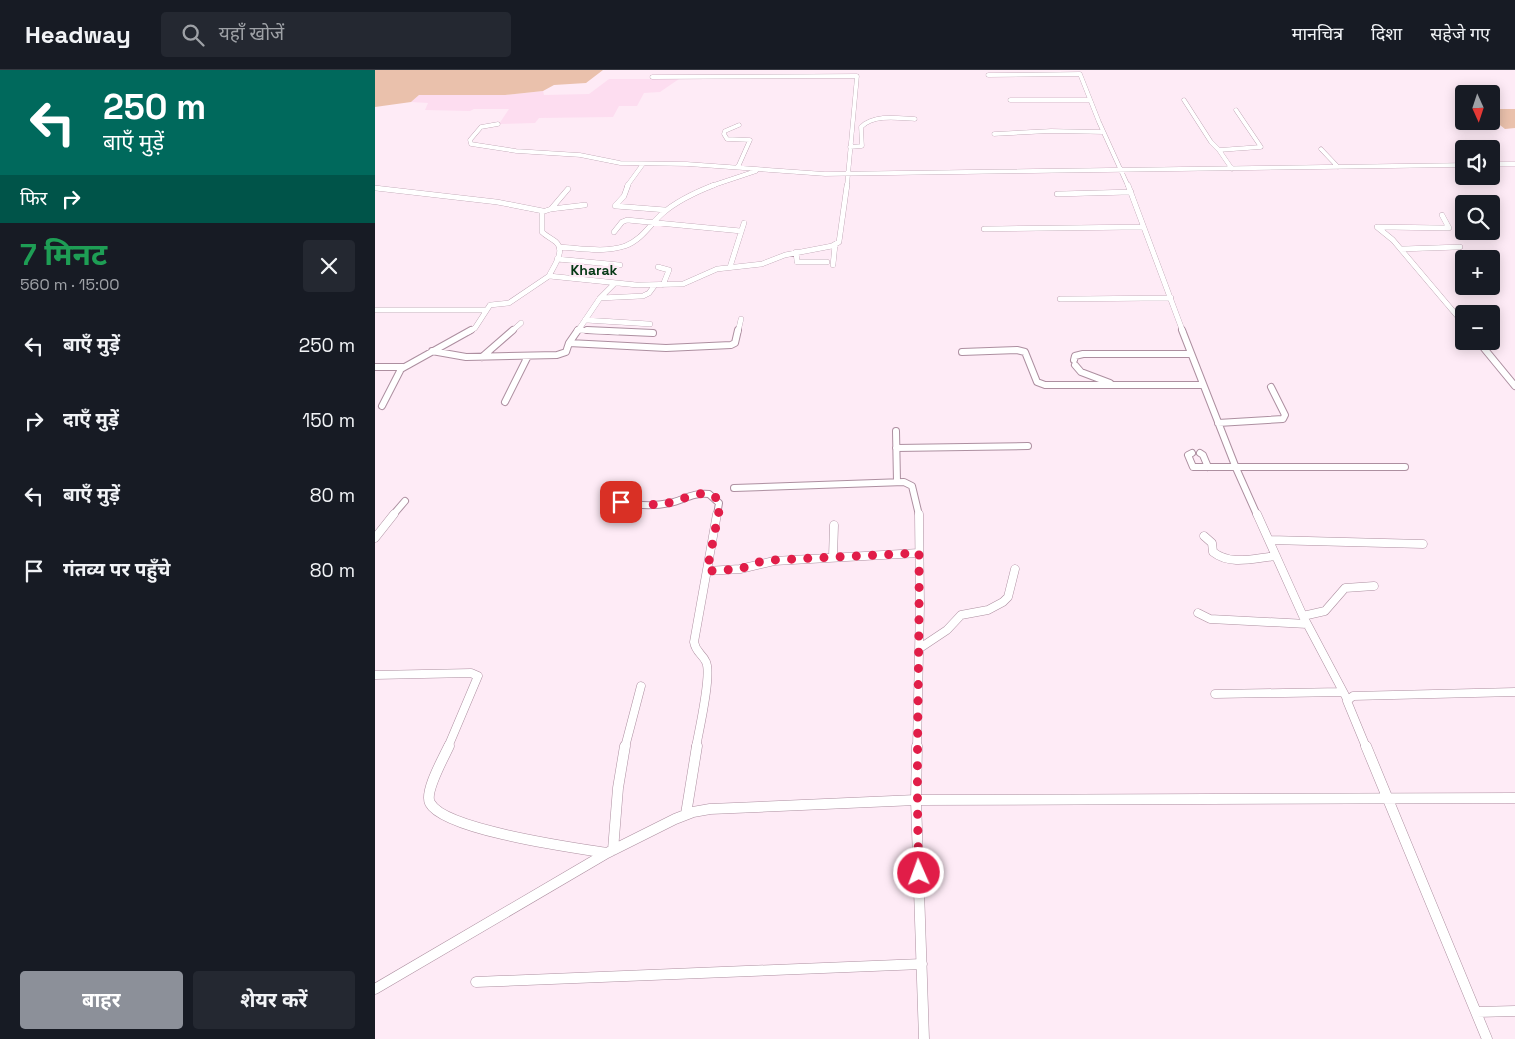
<!DOCTYPE html>
<html lang="hi">
<head>
<meta charset="utf-8">
<style>
	:root { --surface:#171b24; --page:#242831; --text:#f1f3f6; --muted:#9ea1a6; --line:#363941; --accent:#8c9099 }
	body { margin:0; font-family:"Space Grotesk","Noto Sans Devanagari",sans-serif; background:var(--page); color:var(--text); height:100vh; display:flex; flex-direction:column; font-size:19px; white-space:nowrap }
	* { box-sizing:border-box; margin:0 }
	p { font-size:16px; color:var(--muted) }
	.icon { flex:none; width:28px; height:28px; fill:none; stroke:currentColor; stroke-width:2; stroke-linecap:round; stroke-linejoin:round }
	.map { position:relative; flex:1; overflow:hidden }
	.sheet { display:flex; flex-direction:column; background:var(--surface); width:375px }
	.sheet>* { flex:none }
	.hud { background:#00695c; color:#fff; overflow:hidden }
	.needle { width:32px; rotate:177deg }
	.controls { position:absolute; left:1080px; top:15px; display:grid; gap:10px }
	.controls a { display:grid; place-items:center; width:45px; height:45px; border-radius:5px; background:var(--surface); box-shadow:0 2px 12px #0003; font-size:25px }
	.pin { position:absolute; display:grid; place-items:center; width:42px; height:42px; color:#fff; margin:-21px; border-radius:10px; box-shadow:0 2px 8px #0006 }
	.me { position:absolute; width:55px; margin:-28px; rotate:358deg; stroke-linejoin:round; filter:drop-shadow(0 0 4px #0008) }
	.turn { display:flex; align-items:center; gap:18px; height:105px; padding:0 20px; font-size:22px }
	.turn .icon { width:65px; height:65px; stroke-width:2.5 }
	.turn b { display:block; font-size:35px; line-height:42px }
	.then { display:flex; align-items:center; height:48px; padding:0 20px; background:#0003; gap:10px; font-size:19px }
	.round { display:grid; place-items:center; flex:none; width:52px; height:52px; border-radius:5px; background:var(--page) }
	.summary { display:flex; align-items:center; justify-content:space-between; height:85px; padding:0 20px }
	h1 { font-size:30px; font-weight:700; line-height:38px; color:#1e9e55 }
	.button { display:flex; gap:10px; margin-top:auto; padding:10px 20px }
	.button a { flex:1; height:58px; border-radius:5px; background:var(--accent); color:#fff; font-size:20px; font-weight:700; line-height:58px; text-align:center }
	.button a+a { background:var(--page); color:var(--text) }
	ul { padding:0; list-style:none }
	li { display:flex; align-items:center; gap:15px; height:75px; padding:0 20px }
	li div { flex:1 }
	li b { display:block; font-size:19px }
	li em { font-style:normal }
	header { display:flex; align-items:center; gap:30px; box-sizing:border-box; height:70px; padding:0 25px; background:var(--surface); border-bottom:1px solid var(--line) }
	header strong { font-size:24px }
	nav { display:flex; gap:28px; margin-inline-start:auto; font-size:18px }
	.search { width:350px; height:45px; background:var(--page); display:flex; align-items:center; gap:12px; box-sizing:border-box; padding:0 18px; border-radius:5px; color:var(--muted); font-size:19px }
	main { display:flex; flex:1; min-height:0 }
	.map>svg:first-child { display:block }
</style>
</head>
<body>
<header>
<strong>Headway</strong>
<div class="search"><svg class="icon" aria-label="search" viewBox="0 0 24 24"><circle cx="10" cy="10" r="6"/><path d="M15 15l6 6"/></svg>यहाँ खोजें</div>
<nav><a>मानचित्र</a><a>दिशा</a><a>सहेजे गए</a></nav>
</header>
<main>
<section class="sheet">
<div class="hud">
<div class="turn"><svg class="icon" aria-label="left" viewBox="0 0 24 24"><path d="M17 20v-9H6M10 6l-5 5 5 5"/></svg><div><b>250 m</b>बाएँ मुड़ें</div></div>
<div class="then">फिर<svg class="icon" aria-label="right" viewBox="0 0 24 24"><path d="M7 20v-9h11M14 6l5 5-5 5"/></svg></div>
</div>
<div class="summary"><div><h1>7 मिनट</h1><p>560 m · 15:00</p></div><a class="round"><svg class="icon" aria-label="close" viewBox="0 0 24 24"><path d="M6 6l12 12M18 6L6 18"/></svg></a></div>
<ul>
<li><svg class="icon" aria-label="left" viewBox="0 0 24 24"><path d="M17 20v-9H6M10 6l-5 5 5 5"/></svg><div><b>बाएँ मुड़ें</b></div><em>250 m</em></li>
<li><svg class="icon" aria-label="right" viewBox="0 0 24 24"><path d="M7 20v-9h11M14 6l5 5-5 5"/></svg><div><b>दाएँ मुड़ें</b></div><em>150 m</em></li>
<li><svg class="icon" aria-label="left" viewBox="0 0 24 24"><path d="M17 20v-9H6M10 6l-5 5 5 5"/></svg><div><b>बाएँ मुड़ें</b></div><em>80 m</em></li>
<li><svg class="icon" aria-label="arrive" viewBox="0 0 24 24"><path d="M6 21V4h12l-3 4 3 4H6"/></svg><div><b>गंतव्य पर पहुँचे</b></div><em>80 m</em></li>
</ul>
<div class="button"><a>बाहर</a><a>शेयर करें</a></div>
</section>
<div class="map">
<svg width="1140" height="969" viewBox="0 0 1140 969">
	<rect width="100%" height="100%" fill="#feebf6"/>
	<path fill="#fdddf0" d="M234,9H304L285,22L269,23L262,36H244L238,47L164,48L160,53L124,54L134,39H99L95,41L50,40L53,33L36,32L44,25H130L168,21L169,25L214,24Z"/>
	<path fill="#eac1ac" d="M0,0H235H228L211,13L179,15L168,21L130,25H44L36,32L0,37Z
		M1116,39H1140V58L1130,59L1116,48Z"/>
	<g fill="none" stroke-linecap="round" stroke-linejoin="round">
		<g stroke="#ad8fa0" stroke-width="4.5">
			<path id="street-far4" d="M613,5L705,4L724,52L753,116
				M277,7L482,6L472,116
				M635,30H715
				M809,30L836,72L844,80
				M123,54L106,57L95,70L96,74L141,81L205,85L245,93L312,94L450,104L1089,95
				M619,64L676,61L728,62
				M475,77L487,76L486,57C499,44 523,48 540,49
				M946,79L963,97
				M1116,94H1140
				M363,97L375,70L352,69L349,64L350,61L364,55
				M857,99L844,80L886,77L861,40
				M252,116L268,94
				M336,116L381,101"/>
		</g>
		<g stroke="#ad8fa0" stroke-width="5.5">
			<path id="street-far3" d="M253,115L249,126L240,136L291,140
				M753,115L808,262
				M0,118L122,132L168,141
				M682,124L756,122
				M210,135L176,139L167,142V162C171,166 176,168 181,172C191,181 178,197 174,206L262,215L308,214L342,199L387,194L410,185L457,176L464,172L472,115
				M176,139L193,119
				M1067,145L1074,158L1002,157L1018,170L1089,254
				M609,159L768,157
				M239,162L247,152L252,150L366,161
				M184,177C205,178 229,183 250,176C267,170 275,154 288,143C303,130 321,122 339,115
				M1026,179L1085,177
				M421,182L422,192H452
				M182,189L245,195
				M458,195L460,175
				M283,197L294,200L288,215
				M355,197L369,153
				M225,228L268,226L274,223L280,215
				M685,229L796,228
				M0,240H111
				M210,250L275,254
				M202,260L243,262
				M93,262L100,258L115,235L134,233L174,206
				M136,262L146,253
				M202,262L225,228L240,213
				M363,262L366,249"/>
		</g>
		<g stroke="#ad8fa0" stroke-width="8">
			<path id="street-far2" d="M203,260L194,273L291,278L356,275L360,273L363,260
				M212,260L278,263
				M807,260L861,398L882,445
				M1103,271L1140,316
				M57,281L91,287L182,285L191,282L194,273
				M587,282L642,280L650,282L662,312L670,315H828
				M107,287L138,260
				M699,290L700,286L708,284H816
				M700,295L706,302L735,313
				M0,297H28
				M130,332L153,286
				M7,336L26,299L96,260
				M843,353L908,349L910,345L896,317
				M521,361L522,412
				M521,378L653,376
				M817,383L813,385L818,397H1030
				M825,383L828,385L833,397
				M245,418L243,428C255,437 280,436 295,433C308,430 319,422 334,424L344,433L342,445
				M359,418L529,412L537,416L544,445
				M18,445L30,431"/>
		</g>
		<g stroke="#ad8fa0" stroke-width="9">
			<path id="street-far1" d="M882,444L928,546L972,629
				M829,466L837,473L838,482C856,496 879,488 901,486
				M0,468L19,444
				M894,470L1048,474
				M458,487L459,455
				M332,501L365,499L399,491L544,483
				M823,543L835,549L932,554
				M928,546L950,541L970,518L999,516
				M545,578L572,560L586,545L613,540L628,532L633,527L640,499
				M0,605L96,603L103,606L73,677
				M840,624L967,622
				M250,677L266,616
				M321,677C324,661 337,604 331,592C327,583 321,583 319,572L342,444
				M542,677L545,535L544,444
				M991,677L972,631L978,626L1140,622"/>
		</g>
		<g stroke="#ad8fa0" stroke-width="11">
			<path id="street" d="M74,676C69,687 49,722 55,733C69,760 200,778 232,783
				M542,676L541,730L1140,728
				M991,676L1112,969
				M311,744L322,676
				M238,780L243,718L250,676
				M101,912L547,894
				M0,919L232,783L300,749L318,742L335,739L541,730L549,969
				M1102,942L1140,941"/>
		</g>
		<use href="#street-far4" stroke="#fff" stroke-width="4"/>
		<use href="#street-far3" stroke="#fff" stroke-width="5"/>
		<use href="#street-far2" stroke="#fff" stroke-width="6"/>
		<use href="#street-far1" stroke="#fff" stroke-width="8"/>
		<use href="#street" stroke="#fff" stroke-width="10"/>
	</g>
	<g fill="none" stroke-linecap="round" stroke-linejoin="round">
		<path stroke="#e11d48" stroke-width="9" stroke-dasharray="0 16.2" d="M246,432C260,436 279,435 293,433C307,431 339,411 345,436L332,501L365,499L384,492L399,490L544,483C545,589 540,696 544,803"/>
	</g>
	<g text-anchor="middle" stroke-width="4.5" stroke-linejoin="round" paint-order="stroke">
		<g font-size="14" font-weight="bold" fill="#063916" stroke="#feebf6">
			<text x="219" y="205">Kharak</text>
		</g>
	</g>
</svg>
<div class="controls">
<a><svg class="needle" viewBox="-14 -14 28 28"><path d="M0-13l5 13h-10z" fill="#e53935"/><path d="M0 13l5-13h-10z" fill="#9ea1a6"/></svg></a>
<a><svg class="icon" aria-label="sound" viewBox="0 0 24 24"><path d="M4 9h4l5-4v14l-5-4H4zM17 9q2 3 0 6"/></svg></a>
<a><svg class="icon" aria-label="search" viewBox="0 0 24 24"><circle cx="10" cy="10" r="6"/><path d="M15 15l6 6"/></svg></a>
<a>+</a>
<a>−</a>
</div>
<div class="pin" style="left:246px;top:432px;background:#d93025"><svg class="icon" aria-label="arrive" viewBox="0 0 24 24"><path d="M6 21V4h12l-3 4 3 4H6"/></svg></div>
<svg class="me" style="left:544px;top:803px" viewBox="-20 -20 40 40"><circle r="17" fill="#e11d48" stroke="#fff" stroke-width="3"/><path d="M0-11L8 9 0 5-8 9z" fill="#fff"/></svg>
</div>
</main>
</body>
</html>
